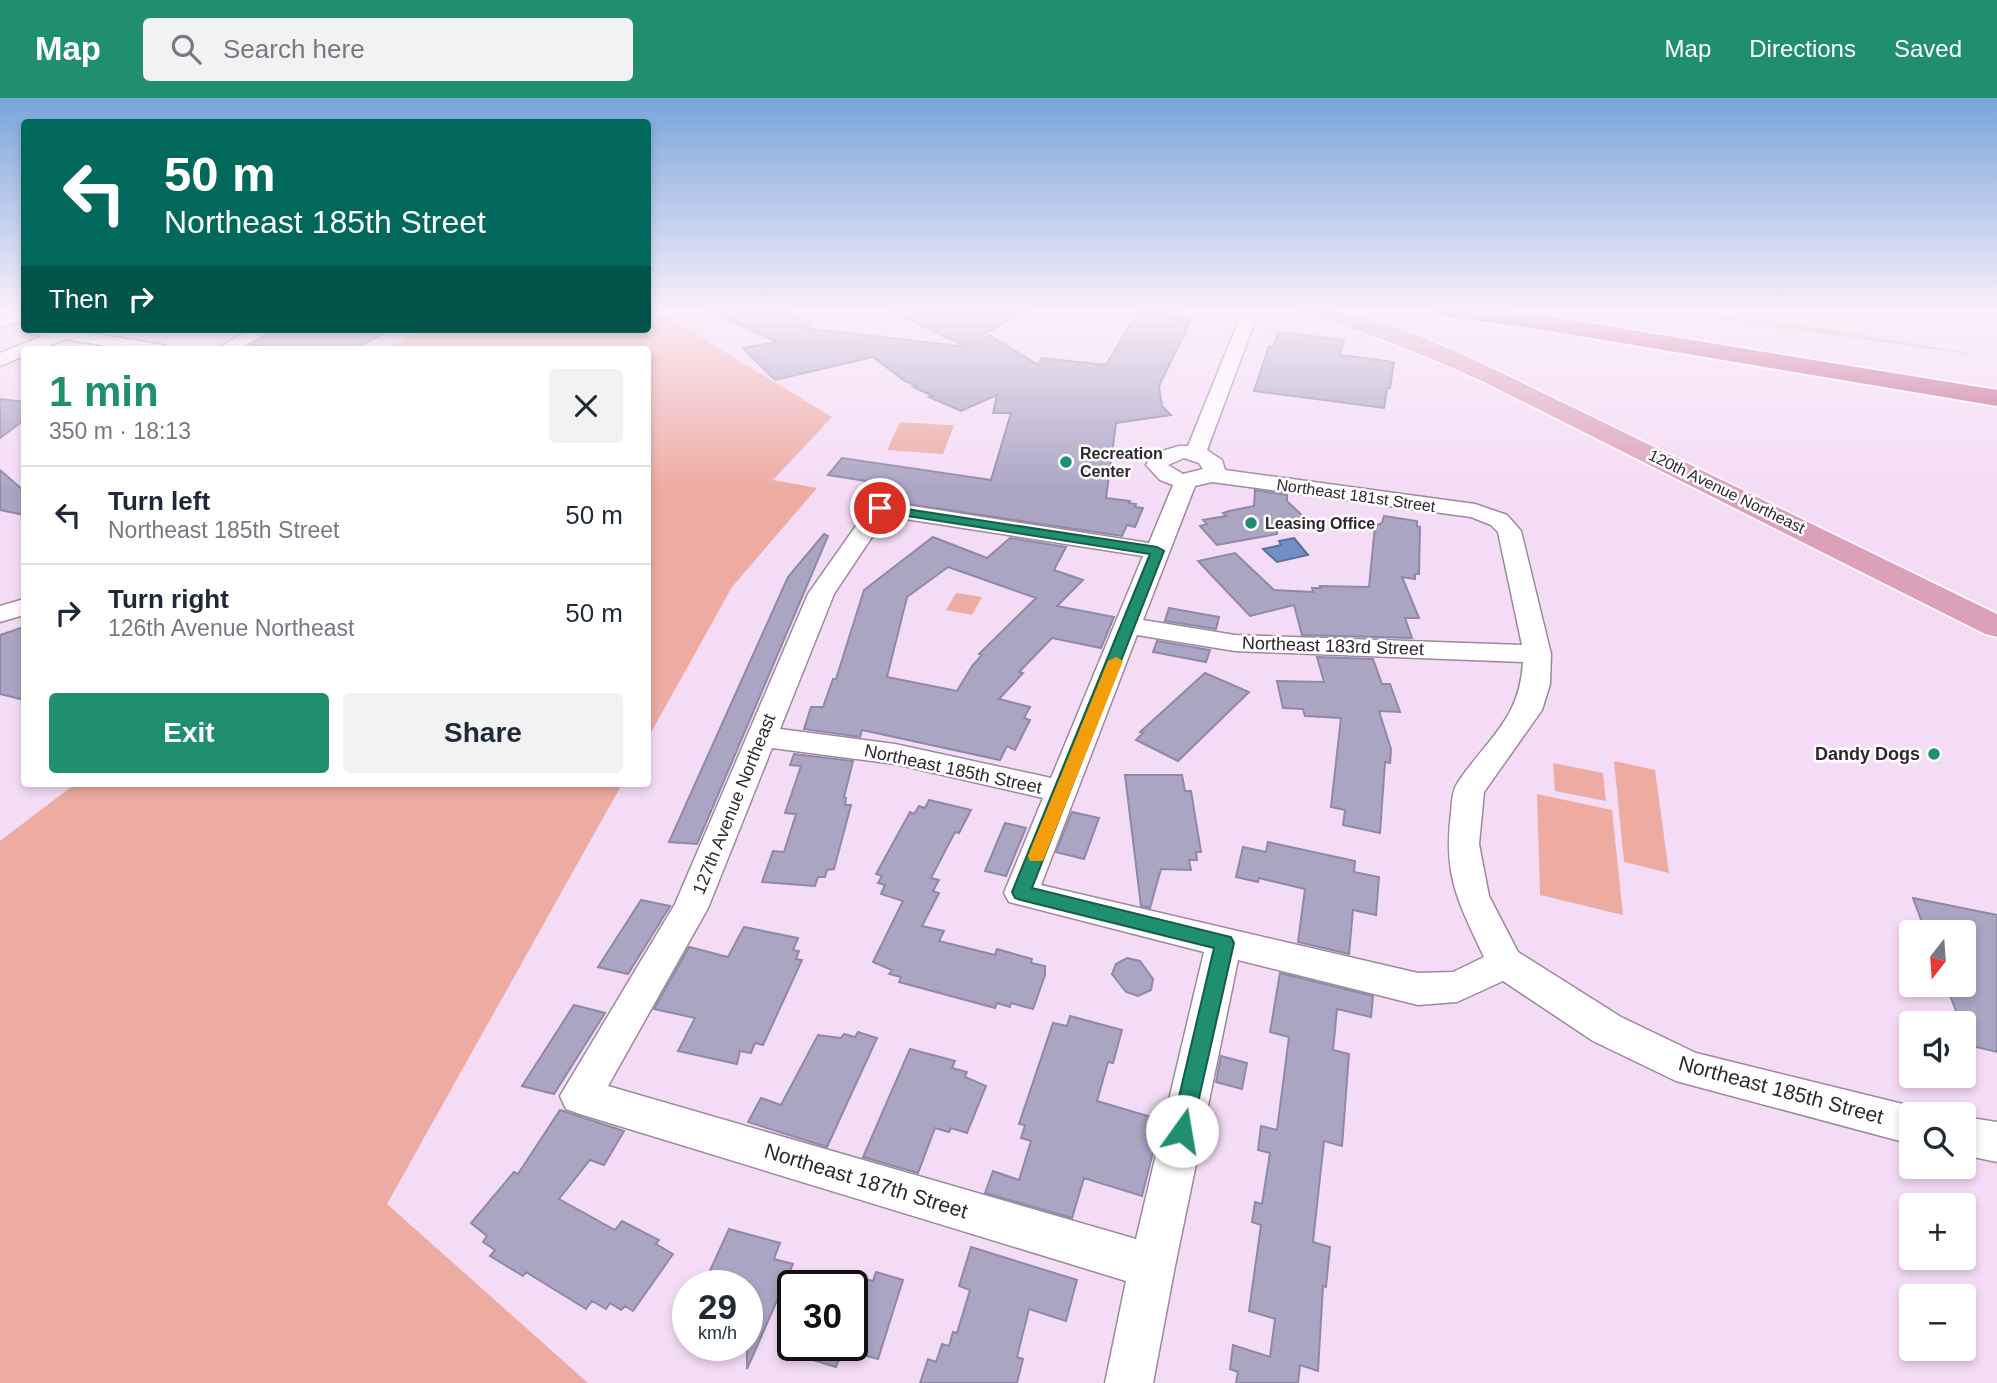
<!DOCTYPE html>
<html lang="en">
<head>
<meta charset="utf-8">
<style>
	:root { --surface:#fff; --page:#f2f2f3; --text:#1f2937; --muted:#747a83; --line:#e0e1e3; --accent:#208f6f }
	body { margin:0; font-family:Arial,sans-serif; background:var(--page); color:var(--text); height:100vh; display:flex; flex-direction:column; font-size:26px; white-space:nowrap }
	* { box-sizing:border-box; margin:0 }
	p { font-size:23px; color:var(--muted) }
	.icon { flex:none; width:38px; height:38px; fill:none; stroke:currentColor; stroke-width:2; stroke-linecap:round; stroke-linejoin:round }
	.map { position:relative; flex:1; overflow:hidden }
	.details { position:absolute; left:21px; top:248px; width:630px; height:441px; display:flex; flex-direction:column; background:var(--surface); border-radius:7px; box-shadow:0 4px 10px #0003 }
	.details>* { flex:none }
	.hud { position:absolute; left:21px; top:21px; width:630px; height:214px; border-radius:7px; box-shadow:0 4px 10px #0003; background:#00695c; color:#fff; overflow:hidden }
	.needle { width:46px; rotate:197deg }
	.tools { position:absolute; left:1899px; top:822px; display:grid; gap:14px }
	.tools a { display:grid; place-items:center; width:77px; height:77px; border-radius:7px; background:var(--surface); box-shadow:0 4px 10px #0003; font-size:35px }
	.speed { position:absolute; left:672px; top:1172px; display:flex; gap:14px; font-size:35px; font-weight:700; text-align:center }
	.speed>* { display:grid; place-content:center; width:91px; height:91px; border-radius:50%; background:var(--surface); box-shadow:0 4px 10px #0003; line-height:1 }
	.speed small { font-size:18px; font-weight:400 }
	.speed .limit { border:4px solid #111; border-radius:10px; background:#fff; color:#111 }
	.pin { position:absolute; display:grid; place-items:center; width:60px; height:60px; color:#fff; margin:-30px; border:4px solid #fff; border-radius:50%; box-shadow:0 2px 7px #0007 }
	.me { position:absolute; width:77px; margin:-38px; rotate:13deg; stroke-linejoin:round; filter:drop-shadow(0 0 5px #0008) }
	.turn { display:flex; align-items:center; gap:24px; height:147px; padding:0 28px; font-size:32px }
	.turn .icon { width:91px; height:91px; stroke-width:2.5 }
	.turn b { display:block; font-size:49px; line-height:60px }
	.then { display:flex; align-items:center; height:66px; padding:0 28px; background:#0003; gap:14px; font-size:26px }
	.round { display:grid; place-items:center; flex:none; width:74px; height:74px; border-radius:7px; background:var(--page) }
	.head { display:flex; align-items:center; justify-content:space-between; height:119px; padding:0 28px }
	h1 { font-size:42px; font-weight:700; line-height:52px; color:var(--accent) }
	.cta { display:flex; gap:14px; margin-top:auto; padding:14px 28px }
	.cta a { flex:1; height:80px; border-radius:7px; background:var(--accent); color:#fff; font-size:28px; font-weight:700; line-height:80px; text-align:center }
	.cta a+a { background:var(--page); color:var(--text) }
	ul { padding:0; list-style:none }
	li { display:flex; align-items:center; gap:21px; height:98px; padding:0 28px; border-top:2px solid var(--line) }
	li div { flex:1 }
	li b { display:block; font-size:26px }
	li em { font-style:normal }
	header { display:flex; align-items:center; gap:42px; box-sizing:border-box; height:98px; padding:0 35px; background:var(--accent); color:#fff }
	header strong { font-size:33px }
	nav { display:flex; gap:38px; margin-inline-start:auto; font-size:24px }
	.search { width:490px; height:63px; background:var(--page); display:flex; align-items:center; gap:18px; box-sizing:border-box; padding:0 24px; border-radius:7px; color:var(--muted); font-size:26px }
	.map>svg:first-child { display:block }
</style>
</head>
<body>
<header>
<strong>Map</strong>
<div class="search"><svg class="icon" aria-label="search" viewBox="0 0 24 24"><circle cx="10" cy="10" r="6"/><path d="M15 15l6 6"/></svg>Search here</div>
<nav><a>Map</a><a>Directions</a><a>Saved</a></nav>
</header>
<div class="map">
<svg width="1997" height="1285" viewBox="0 0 1997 1285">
	<rect width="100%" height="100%" fill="#f5dcf6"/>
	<path fill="#edaba2" d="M648,212H656L832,319L773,382L817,390L732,489L648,640V252H384L425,231H648Z
		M1701,216L1818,230L1997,260L1704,219Z
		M900,324L947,327H954L943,356L887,352Z
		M956,495L982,499L972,517L946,512Z
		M1614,663L1655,672L1669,775L1624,764Z
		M1553,665L1603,675L1606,703L1555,693Z
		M75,686H622L387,1106L588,1285H0V743Z
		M1537,696L1612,712L1623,817L1540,797Z"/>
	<path fill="#708fc7" stroke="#5c709a" stroke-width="2" d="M1294,440L1308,457L1277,464L1263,451L1281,447L1279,443Z"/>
	<path fill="#aba5c4" stroke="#8f89a7" stroke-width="2" fill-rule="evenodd" d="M707,212H782L810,225L804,230L967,249L890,212H1028L986,235L1038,267L1042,260L1106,267L1139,212L1180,214L1176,221L1191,222L1159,288L1162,308L1171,317L1116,325L1106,400L1130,403L1129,405L1136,406L1135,409L1143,410L1135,429L1127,427L1122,438L854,398L866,383L828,377L842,360L991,382L1011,315H993L997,297L961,313L929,299L933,298L913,289L917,288L905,283L873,259L775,282L743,250L776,244Z
		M276,231H391L354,252H287L252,247Z
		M1278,234L1344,242L1340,257L1394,264L1390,290H1387L1384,310L1254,293L1269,248L1273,249Z
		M0,301L24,304V322L0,340Z
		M0,372L24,393V417L0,412Z
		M1255,392L1287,397V403L1310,425L1277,432V436L1217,447L1200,428L1207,426L1203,422L1226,418L1223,415L1229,413L1254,408Z
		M1384,418L1417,423V428L1420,429L1419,476H1415V481L1402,479L1419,520H1405L1412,540L1302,537L1294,507L1250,518L1198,463L1235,455L1274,492L1313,494L1312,490H1321L1320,488L1369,489L1375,428L1382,425Z
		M824,436L828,438L697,746L669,744L788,479Z
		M933,439L987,460L1010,440L1066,449L1054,472L1083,482L1057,508L1114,519L1101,550L1052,540L1019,574L1023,575L999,601L1030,609L1024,620L1030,622L1015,652L1007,648L1000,662L862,632L860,639L804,631L811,609H823L833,581H836L864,492ZM948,469L1036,500L979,556L982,557L972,568L957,593L887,579L907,499Z
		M1169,510L1219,519L1216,531L1165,523Z
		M24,529V602L0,596V537Z
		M1157,543L1210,552L1206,564L1153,554Z
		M1317,559L1373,561L1382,586H1390L1400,614L1379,613L1391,651L1390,665L1385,664L1380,735L1343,727L1345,712L1331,709L1341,620L1305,618L1303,611L1283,610L1277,583L1324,584Z
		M1205,575L1249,594L1178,663L1136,642L1143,635L1140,634Z
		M794,656L853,663L844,699L846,700L845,707H851L834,771L827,772L825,779H818L815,788L762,784L773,753L784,754L796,716L785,715L801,668L790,667Z
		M1125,677H1182L1185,693H1191L1201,754H1196L1197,762H1189L1191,772L1161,771L1150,810L1141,808Z
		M929,702L971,712L959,735L955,734L931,780L939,782L933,793L939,795L922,828L944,833L939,843L995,857L997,851L1032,861L1031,865L1045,868V877L1033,911L1011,905L1010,909L997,905L995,910L899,884L901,879L889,876L892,872L873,864L903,803L881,796L885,787L878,785L882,778L876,776L910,714L914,716L919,708L925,710Z
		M1072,714L1099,720L1084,761L1056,754Z
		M1005,725L1026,730L1006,778L985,773Z
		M1268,744L1355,763L1354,774L1379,779L1376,817L1353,812L1349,856L1298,844L1305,791L1259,780L1258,784L1236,779L1243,749L1266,754Z
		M1913,800L1997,817V954L1964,946V926H1961L1946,887H1964V835H1926Z
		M641,802L670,808L628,876L598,869Z
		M744,829L798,840L793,852L799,853L796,861L802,862L763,947L755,945L751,955L740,953L737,966L678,953L695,920L654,911L689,849L728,859Z
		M1127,860L1140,863L1153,881L1151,892L1138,898L1126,894L1112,876L1116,866Z
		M1280,875L1373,898L1371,919L1337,911L1333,952L1349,956L1342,1048L1324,1043L1313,1144L1330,1149L1326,1189L1323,1188L1318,1273L1300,1267L1298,1285H1236L1238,1274L1230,1271L1233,1247L1270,1259L1275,1221L1249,1213L1261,1127L1252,1124L1255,1104L1262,1106L1270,1055L1258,1052L1261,1028L1277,1032L1289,939L1270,934Z
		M574,907L605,915L554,996L522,988Z
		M1070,918L1122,932L1113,965L1108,964L1097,1003L1161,1022L1142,1098L1084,1080L1072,1120L985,1095L993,1073L1019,1082L1031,1043L1021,1040L1025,1027L1019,1026L1053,925L1067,928Z
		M858,934L877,940L827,1049L748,1024L761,1000L781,1007L818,937L841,940L844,936L855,939Z
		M910,951L955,963L952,970L967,974L965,979L986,988L967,1035L951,1030L949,1034L935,1030L918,1075L863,1059Z
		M1221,958L1247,965L1242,991L1216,984Z
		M560,1012L624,1033L604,1067L590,1062L559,1101L615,1132L622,1123L659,1142L656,1146L673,1156L633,1213L625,1208L621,1212L610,1205L606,1211L592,1203L586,1211L526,1174L523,1178L490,1158L495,1152L483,1144L487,1138L471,1125L514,1074L518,1076Z
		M729,1131L780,1145L774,1161L793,1166L747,1271V1188H703Z
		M971,1149L1077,1182L1066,1223L1029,1211L1017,1259L1023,1261L1017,1285H920L928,1261L936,1264L942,1246L949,1248L953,1234L957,1235L970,1192L959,1188Z
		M876,1174L903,1182L878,1261L852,1254V1178L873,1183Z
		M784,1248H844L836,1269L784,1253Z"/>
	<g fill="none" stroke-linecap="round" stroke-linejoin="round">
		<g stroke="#9e879f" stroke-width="3">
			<path id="minor" d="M24,212V222L0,229V219Z
				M1243,212H1259L1207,352L1222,362L1225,372L1475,406L1507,417L1521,433L1551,556L1550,586L1542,612L1484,694L1479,746L1489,798L1518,854L1621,919L1696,955L1911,1008L1926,1013L1927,1017H1911V1046L1676,983L1593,943L1503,883L1457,904L1418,907L1238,862L1175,1168L1153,1285H1105L1126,1183L580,1016L566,1011L560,998L675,806L808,496L872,405L880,403L1149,445L1173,387L1160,382L1146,367L1152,356L1179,348H1188ZM1184,360L1199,365L1203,371L1183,376L1168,367ZM1212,384L1471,419L1491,427L1498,434L1522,547L1235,537L1143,522L1195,388ZM886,418L1143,458L1051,680L895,646L780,631L834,496ZM1137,537L1235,553L1523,564C1520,621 1488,640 1458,684C1452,693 1452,704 1451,715C1443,777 1458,804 1484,859L1453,874L1418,875L1041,787ZM772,650L895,666L1043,700L1004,795L1009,804L1204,854L1136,1141L608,988L708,810Z
				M26,231H67L163,247L172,252H130L65,241L39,252H24V258L0,268V255L43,238L29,235Z
				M251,231H274L237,252H214Z
				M24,501V517L0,524V508Z
				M1964,1019L1997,1024V1064L1964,1057Z"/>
		</g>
		<g stroke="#fff" stroke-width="3">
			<path id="major" d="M1298,212C1310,212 1324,210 1336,213C1393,223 1448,250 1500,274L1997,516V539L1985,536L1484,284C1424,256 1365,233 1301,216Z"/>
		</g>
		<g stroke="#fff" stroke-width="4">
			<path id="highway" d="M1436,212H1499L1532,216L1997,292V308L1532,230L1447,219L1439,217Z"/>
		</g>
		<use href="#minor" fill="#fff" fill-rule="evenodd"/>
		<use href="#major" fill="#dba1b8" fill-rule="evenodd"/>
		<use href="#highway" fill="#c36289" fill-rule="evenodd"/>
	</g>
	<linearGradient id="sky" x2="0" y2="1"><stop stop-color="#78a5db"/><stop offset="0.54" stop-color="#faeffb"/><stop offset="1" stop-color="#faeffb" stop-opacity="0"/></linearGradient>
	<rect width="1997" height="392" fill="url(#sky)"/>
	<path fill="#208f6f" stroke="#155d48" stroke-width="2" d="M880,407L1157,449L1164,453L1032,790L1231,839L1234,845L1190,1040L1182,1043L1174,1040L1171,1033L1214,850L1021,802L1015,800L1012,794L1150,456L876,413L874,410Z"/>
	<path fill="#f59e0b" d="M1116,559L1123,563L1043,763H1030L1028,758L1108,563Z"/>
	<g fill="#208f6f" stroke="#fff" stroke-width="2.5">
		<circle cx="1066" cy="364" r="7"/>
		<circle cx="1251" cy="425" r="7"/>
		<circle cx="1934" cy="656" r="7"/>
	</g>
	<g text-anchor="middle" stroke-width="5" stroke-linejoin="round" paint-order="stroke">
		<g font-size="16" font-weight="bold" fill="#2f2630" stroke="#fff" text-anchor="start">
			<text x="1080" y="361">Recreation<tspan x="1080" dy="18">Center</tspan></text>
			<text x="1265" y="431">Leasing Office</text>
		</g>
		<g font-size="16" fill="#2f2630" stroke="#fff">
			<text transform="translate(1727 393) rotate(26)" y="6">120th Avenue Northeast</text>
			<text transform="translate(1356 397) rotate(8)" y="6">Northeast 181st Street</text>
		</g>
		<g font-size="18" fill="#2f2630" stroke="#fff">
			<text transform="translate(1333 548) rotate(2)" y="6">Northeast 183rd Street</text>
			<text transform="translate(953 671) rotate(12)" y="6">Northeast 185th Street</text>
			<text transform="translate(734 706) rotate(-68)" y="6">127th Avenue Northeast</text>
		</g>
		<g font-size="18" font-weight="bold" fill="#2f2630" stroke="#fff" text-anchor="end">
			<text x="1920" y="662">Dandy Dogs</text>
		</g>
		<g font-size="21" fill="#2f2630" stroke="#fff">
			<text transform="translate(1781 992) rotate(15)" y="7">Northeast 185th Street</text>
			<text transform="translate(866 1083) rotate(17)" y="7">Northeast 187th Street</text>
		</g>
	</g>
</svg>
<div class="tools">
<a><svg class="needle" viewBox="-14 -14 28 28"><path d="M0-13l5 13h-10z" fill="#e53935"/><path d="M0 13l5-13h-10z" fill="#747a83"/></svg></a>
<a><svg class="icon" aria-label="sound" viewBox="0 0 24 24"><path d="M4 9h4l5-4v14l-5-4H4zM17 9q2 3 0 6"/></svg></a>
<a><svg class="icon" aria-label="search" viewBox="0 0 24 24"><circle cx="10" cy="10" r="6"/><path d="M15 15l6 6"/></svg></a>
<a>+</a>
<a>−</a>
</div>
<div class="speed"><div>29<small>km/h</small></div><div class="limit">30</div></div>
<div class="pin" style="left:880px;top:410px;background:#d93025"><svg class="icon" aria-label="arrive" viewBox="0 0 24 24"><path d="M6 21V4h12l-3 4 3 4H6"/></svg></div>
<svg class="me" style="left:1182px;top:1033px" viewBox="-20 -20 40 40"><circle r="19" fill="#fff"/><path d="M0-13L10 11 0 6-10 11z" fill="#208f6f"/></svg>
<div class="hud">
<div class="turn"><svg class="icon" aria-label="left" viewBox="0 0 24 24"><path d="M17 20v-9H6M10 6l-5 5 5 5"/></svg><div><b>50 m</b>Northeast 185th Street</div></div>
<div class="then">Then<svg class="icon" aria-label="right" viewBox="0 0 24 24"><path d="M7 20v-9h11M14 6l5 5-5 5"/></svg></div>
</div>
<section class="details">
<div class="head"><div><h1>1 min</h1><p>350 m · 18:13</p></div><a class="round"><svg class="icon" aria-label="close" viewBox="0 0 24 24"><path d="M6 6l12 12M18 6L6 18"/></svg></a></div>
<ul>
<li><svg class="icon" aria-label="left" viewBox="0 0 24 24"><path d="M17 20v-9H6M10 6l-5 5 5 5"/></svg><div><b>Turn left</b><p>Northeast 185th Street</p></div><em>50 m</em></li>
<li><svg class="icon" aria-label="right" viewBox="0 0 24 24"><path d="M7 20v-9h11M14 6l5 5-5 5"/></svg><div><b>Turn right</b><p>126th Avenue Northeast</p></div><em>50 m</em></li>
</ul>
<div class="cta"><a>Exit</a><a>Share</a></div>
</section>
</div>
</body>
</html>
